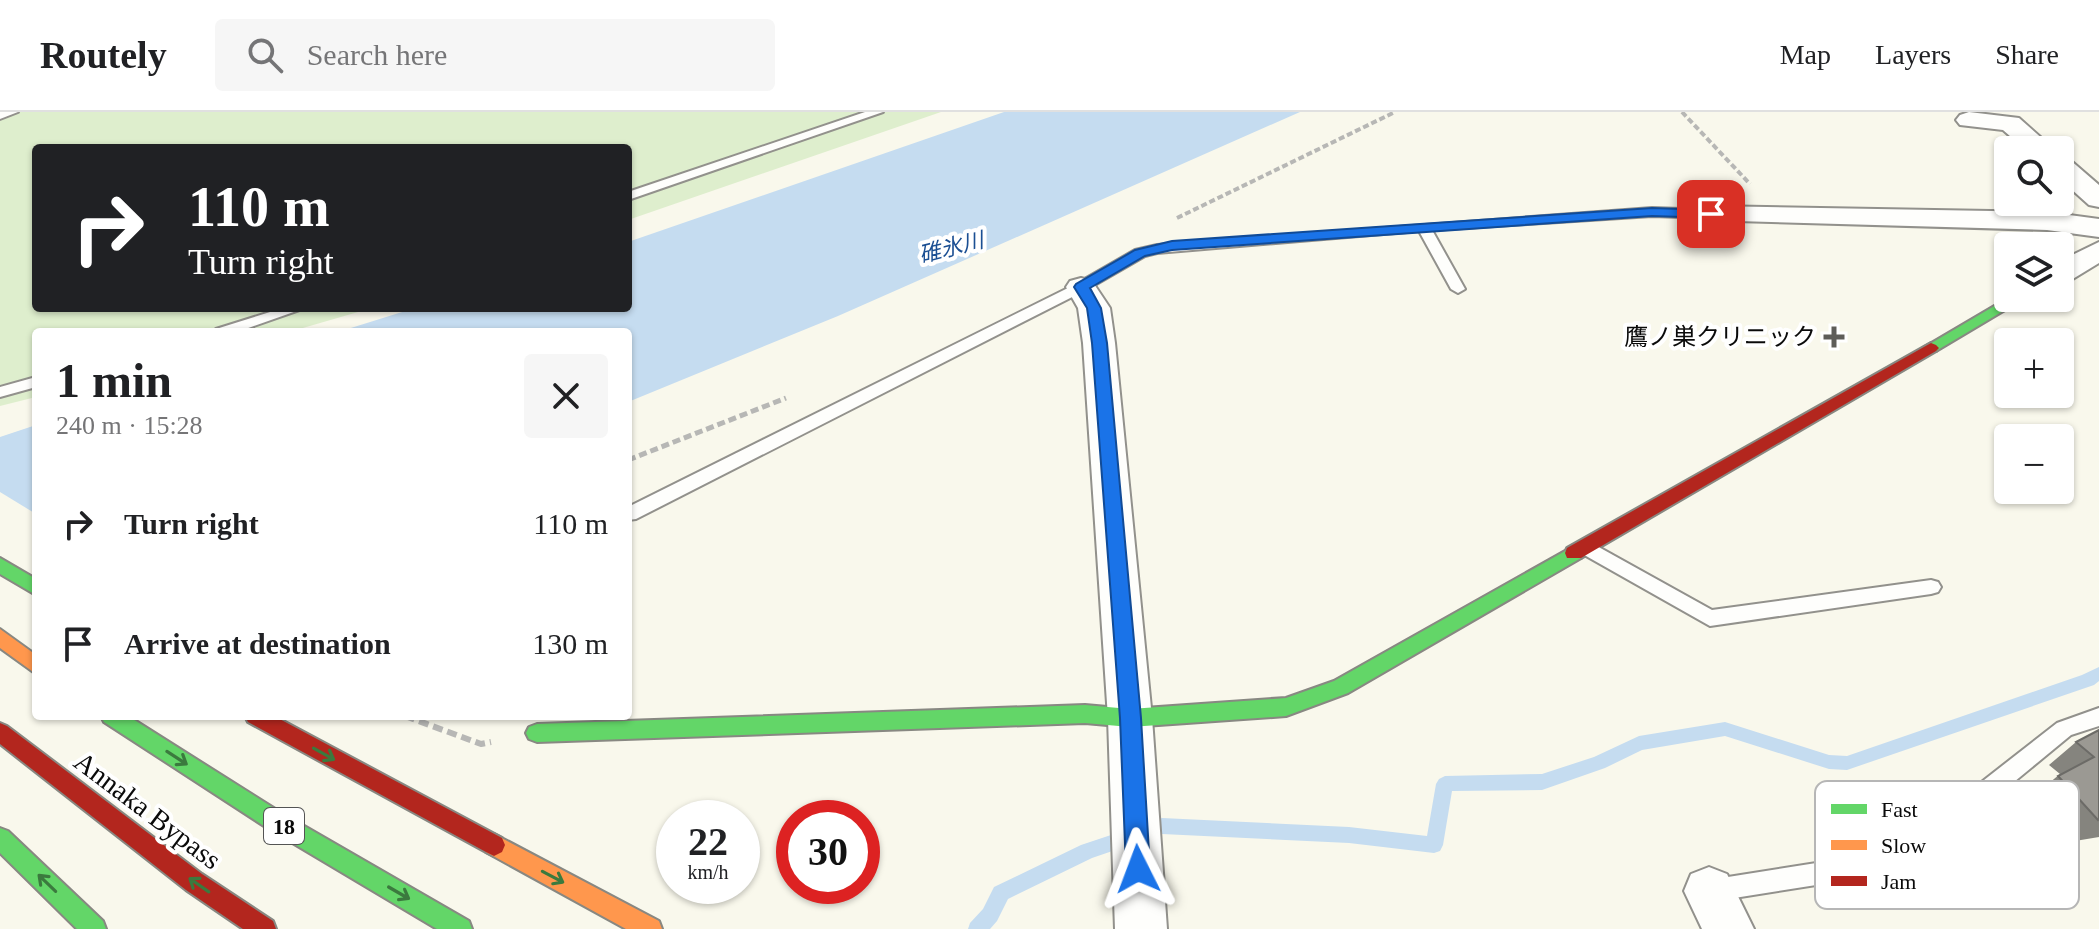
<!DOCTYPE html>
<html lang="en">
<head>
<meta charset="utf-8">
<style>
	:root { --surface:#fff; --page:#f6f6f6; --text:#202124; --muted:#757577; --line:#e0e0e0 }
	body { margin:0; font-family:"Times New Roman","Noto Sans JP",serif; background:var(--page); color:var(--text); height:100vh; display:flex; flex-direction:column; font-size:30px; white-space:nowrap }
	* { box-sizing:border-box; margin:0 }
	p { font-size:26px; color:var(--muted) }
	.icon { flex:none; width:44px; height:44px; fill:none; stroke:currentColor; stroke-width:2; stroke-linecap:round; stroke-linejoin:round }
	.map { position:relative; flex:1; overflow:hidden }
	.side { position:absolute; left:32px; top:216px; width:600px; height:392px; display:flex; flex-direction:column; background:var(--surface); border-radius:8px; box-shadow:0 2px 6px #0004 }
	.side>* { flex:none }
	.banner { position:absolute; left:32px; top:32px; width:600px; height:168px; border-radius:8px; box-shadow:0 2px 6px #0004; background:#202124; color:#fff; overflow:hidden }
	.fabs { position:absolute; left:1994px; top:24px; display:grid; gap:16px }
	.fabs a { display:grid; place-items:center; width:80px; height:80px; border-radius:8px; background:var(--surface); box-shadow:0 2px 6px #0004; font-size:40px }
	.speed { position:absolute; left:656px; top:688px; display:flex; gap:16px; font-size:40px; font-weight:700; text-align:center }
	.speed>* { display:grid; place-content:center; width:104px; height:104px; border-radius:50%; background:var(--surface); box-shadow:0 2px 6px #0004; line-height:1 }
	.speed small { font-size:20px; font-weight:400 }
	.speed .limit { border:12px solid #d22; background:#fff; color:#111 }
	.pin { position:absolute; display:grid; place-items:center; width:68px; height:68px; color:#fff; margin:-34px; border-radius:16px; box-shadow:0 4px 12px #0006 }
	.me { position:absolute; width:88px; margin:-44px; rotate:357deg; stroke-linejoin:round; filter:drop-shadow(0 0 6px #0008) }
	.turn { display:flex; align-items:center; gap:28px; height:168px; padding:0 24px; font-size:36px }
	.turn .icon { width:104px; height:104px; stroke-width:2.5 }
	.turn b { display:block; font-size:56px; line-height:68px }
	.round { display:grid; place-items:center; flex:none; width:84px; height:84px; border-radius:8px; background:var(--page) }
	.overview { display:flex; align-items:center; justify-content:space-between; height:136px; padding:0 24px }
	h1 { font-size:48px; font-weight:700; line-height:60px }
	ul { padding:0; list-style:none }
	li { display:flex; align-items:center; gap:24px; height:120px; padding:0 24px }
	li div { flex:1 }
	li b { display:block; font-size:30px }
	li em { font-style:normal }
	header { display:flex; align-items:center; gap:48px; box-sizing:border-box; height:112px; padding:0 40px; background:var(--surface); border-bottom:2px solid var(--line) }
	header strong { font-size:38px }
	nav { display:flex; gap:44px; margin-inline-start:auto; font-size:28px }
	.search { width:560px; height:72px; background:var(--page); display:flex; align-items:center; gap:20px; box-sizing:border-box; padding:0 28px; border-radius:8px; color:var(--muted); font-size:30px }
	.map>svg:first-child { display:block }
</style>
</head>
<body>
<header>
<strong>Routely</strong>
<div class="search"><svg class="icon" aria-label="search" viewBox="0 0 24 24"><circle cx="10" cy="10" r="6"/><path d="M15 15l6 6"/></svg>Search here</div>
<nav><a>Map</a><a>Layers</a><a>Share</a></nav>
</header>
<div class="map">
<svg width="2099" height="817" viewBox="0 0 2099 817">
	<rect width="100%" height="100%" fill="#f9f8ec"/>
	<path fill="#deeecd" d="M0,0H941L628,108V36H36V196H372L289,220H36V285L0,294Z"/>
	<path fill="#c5dcf0" d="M1004,0H1300L838,204L628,290V220H338L415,196H628V130Z
		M36,313V480L0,489V325Z"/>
	<path fill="#f9f8ec" d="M0,380L36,402V484L0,493Z"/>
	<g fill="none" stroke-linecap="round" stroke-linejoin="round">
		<path fill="#c5dcf0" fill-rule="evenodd" d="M2099,555V569L2094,573L1847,658L1829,657L1725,624L1642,638L1605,656L1542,678L1452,679L1443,733L1440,739L1434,741L1349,731L1162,722L1092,746L1008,787L997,809L990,817H968L970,811L983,797L994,775L1081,733L1162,706L1349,715L1427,724L1436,672L1439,667L1445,664L1542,662L1594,645L1639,624L1725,610L1829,643L1847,644L2082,563Z"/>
		<g stroke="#92918c" stroke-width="4">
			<path id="lane" d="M0,0H18L0,7Z
				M865,0H883L628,88V80Z
				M1652,96L1711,98L1718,102L1711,106L1652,104L1432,118L1465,177L1458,181L1451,177L1419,119L1157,141L1145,144L1086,178L636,407L628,408V395L1076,172L1135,138L1157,133Z
				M283,196H305L237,220H213L216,217Z
				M36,265V275L0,285V275Z
				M1586,428L1712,498L1931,468L1938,470L1941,475L1938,480L1931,482L1710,514L1579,440L1577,435L1579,430Z
				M2099,596V614L2071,623L1986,693L1887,755L1848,768L1709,790L1701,787L1697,779L1701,771L1709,768L1848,746L1873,738L1970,679L2057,611Z"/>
		</g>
		<g stroke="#92918c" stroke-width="4">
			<path id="street" d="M1969,0L2019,6L2055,38H2026L2003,18L1960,13L1956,8L1960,3Z
				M2060,45L2069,47L2099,73V95L2089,93L2060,67Z
				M1711,94L2047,100L2099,107V125L2047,118L1701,108L1697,102L1701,96Z
				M2099,130V151L2071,168L2060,171V149Z
				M1081,166L1092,169L1110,196L1115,231L1152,606L1167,817H1115L1108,606L1083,231L1078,196L1066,175L1070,169Z
				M1709,755L1727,762L1754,817H1702L1684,779L1691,762Z"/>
		</g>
		<g stroke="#888882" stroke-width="4">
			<path id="fast" d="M2008,186H2025L1936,239H1926L1923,236Z
				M1574,434L1581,436L1583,441L1581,446L1348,581L1286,604L1130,615L1085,611L537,630L529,627L526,621L529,615L537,612L1085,593L1130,597L1286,586L1334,569Z
				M0,446L36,467V483L0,462Z
				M101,604H128L280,700L469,809L472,817H437L264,714L104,610Z
				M0,716L8,719L103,809L106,817H77L0,741Z"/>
		</g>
		<g stroke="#888882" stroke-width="4">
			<path id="slow" d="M0,517L36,543V562L0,536Z
				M494,722L659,809L662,817H626L486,740L483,733L486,726Z"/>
		</g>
		<g stroke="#888882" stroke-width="4">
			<path id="jam" d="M1931,231L1936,233L1939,236L1936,239L1581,446H1567L1565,441L1567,436Z
				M245,604H274L502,726L505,733L502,740L494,744L486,740L248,610Z
				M0,611L7,614L202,762L273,809L276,817H243L186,778L0,632Z"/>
		</g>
		<path stroke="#b7b7b5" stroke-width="4" stroke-dasharray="6 3" stroke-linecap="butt" d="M1682,0L1750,72
			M1177,106L1395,0"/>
		<path stroke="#b7b7b5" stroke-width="5" stroke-dasharray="8 4" stroke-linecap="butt" d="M628,348L786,286"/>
		<path stroke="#b7b7b5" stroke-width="6" stroke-dasharray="10 5" stroke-linecap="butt" d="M405,604L481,632L491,630"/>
		<use href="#lane" fill="#fefefc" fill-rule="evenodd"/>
		<use href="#street" fill="#fefefc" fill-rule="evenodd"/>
		<use href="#fast" fill="#63d668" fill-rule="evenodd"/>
		<use href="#slow" fill="#ff974d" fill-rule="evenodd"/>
		<use href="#jam" fill="#b3261e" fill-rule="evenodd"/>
	</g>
	<path fill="#85847e" d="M2099,618V725L2069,730L2031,686L2060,662L2049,653L2076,630Z"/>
	<path fill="#9b9993" stroke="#6c6b67" stroke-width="2" d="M2099,618V707L2098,708L2058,664L2094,645L2076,630Z"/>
	<defs><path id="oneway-shaft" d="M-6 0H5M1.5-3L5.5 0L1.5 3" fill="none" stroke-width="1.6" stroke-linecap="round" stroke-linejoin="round" transform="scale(2)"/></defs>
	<g stroke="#3b7a3e">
		<use href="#oneway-shaft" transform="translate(324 642) rotate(29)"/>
		<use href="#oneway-shaft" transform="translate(177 646) rotate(33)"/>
		<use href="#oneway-shaft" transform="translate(553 765) rotate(28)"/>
		<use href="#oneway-shaft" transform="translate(47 771) rotate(-136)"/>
		<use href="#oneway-shaft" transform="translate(199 773) rotate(-145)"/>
		<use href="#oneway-shaft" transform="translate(399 781) rotate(30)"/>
	</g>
	<path fill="#1a73e8" stroke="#114b97" stroke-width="2" d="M1652,96L1711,98L1717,102L1711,106L1652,104L1172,138L1145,144L1090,176L1101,196L1107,231L1141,606L1150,757L1146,765L1138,768L1129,765L1126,757L1120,606L1092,231L1087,196L1074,175L1076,172L1135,138L1172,129Z"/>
	<path fill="#5e5d59" stroke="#fff" stroke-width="3" d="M1830 213h8v8h8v8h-8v8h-8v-8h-8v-8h8z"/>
	<g text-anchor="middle" stroke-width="8" stroke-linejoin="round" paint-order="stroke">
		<g font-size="22" font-style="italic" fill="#1b4f93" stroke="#fff">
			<text transform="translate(951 135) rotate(-14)" y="8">碓氷川</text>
		</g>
		<rect fill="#fff" stroke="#545454" stroke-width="2" x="264" y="696" width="40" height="36" rx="6"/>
		<g font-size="22" font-weight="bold" fill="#0a0a0a">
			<text x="284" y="722">18</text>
		</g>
		<g font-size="24" fill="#0a0a0a" stroke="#fff" text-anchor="end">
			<text x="1816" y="233">鷹ノ巣クリニック</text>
		</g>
		<g font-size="28" fill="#0a0a0a" stroke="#fff">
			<text transform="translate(148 698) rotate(37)" y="10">Annaka Bypass</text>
		</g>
	</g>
	<rect x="1815" y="669" width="264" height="128" rx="12" fill="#fff" stroke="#b6b6b6" stroke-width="2"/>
	<rect x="1831" y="692" width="36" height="10" fill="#63d668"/>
	<rect x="1831" y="728" width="36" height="10" fill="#ff974d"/>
	<rect x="1831" y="764" width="36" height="10" fill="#b3261e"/>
	<g font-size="22" fill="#0a0a0a">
		<text x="1881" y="705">Fast</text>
		<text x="1881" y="741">Slow</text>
		<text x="1881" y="777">Jam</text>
	</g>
</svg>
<div class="fabs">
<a><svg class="icon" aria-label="search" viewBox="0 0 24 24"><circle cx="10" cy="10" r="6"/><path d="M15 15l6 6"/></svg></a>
<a><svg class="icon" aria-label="layers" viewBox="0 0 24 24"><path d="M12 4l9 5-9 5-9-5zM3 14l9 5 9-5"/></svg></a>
<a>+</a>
<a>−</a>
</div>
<div class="speed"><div>22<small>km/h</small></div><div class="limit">30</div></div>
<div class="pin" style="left:1711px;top:102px;background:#d93025"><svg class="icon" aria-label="arrive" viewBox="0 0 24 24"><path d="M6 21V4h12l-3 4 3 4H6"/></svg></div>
<svg class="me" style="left:1138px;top:757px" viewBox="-20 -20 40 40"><path d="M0-17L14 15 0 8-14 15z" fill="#1a73e8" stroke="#fff" stroke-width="4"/></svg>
<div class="banner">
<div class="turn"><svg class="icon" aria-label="right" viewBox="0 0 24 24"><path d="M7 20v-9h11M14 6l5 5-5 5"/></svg><div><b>110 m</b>Turn right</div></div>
</div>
<section class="side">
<div class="overview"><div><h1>1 min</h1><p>240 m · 15:28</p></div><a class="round"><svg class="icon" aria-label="close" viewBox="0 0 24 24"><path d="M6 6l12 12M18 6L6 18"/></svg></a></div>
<ul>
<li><svg class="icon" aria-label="right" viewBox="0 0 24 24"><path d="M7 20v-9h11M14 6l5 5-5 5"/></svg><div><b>Turn right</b></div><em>110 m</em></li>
<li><svg class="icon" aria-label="arrive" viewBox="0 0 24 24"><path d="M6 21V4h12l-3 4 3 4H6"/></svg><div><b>Arrive at destination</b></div><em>130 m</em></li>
</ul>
</section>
</div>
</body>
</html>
